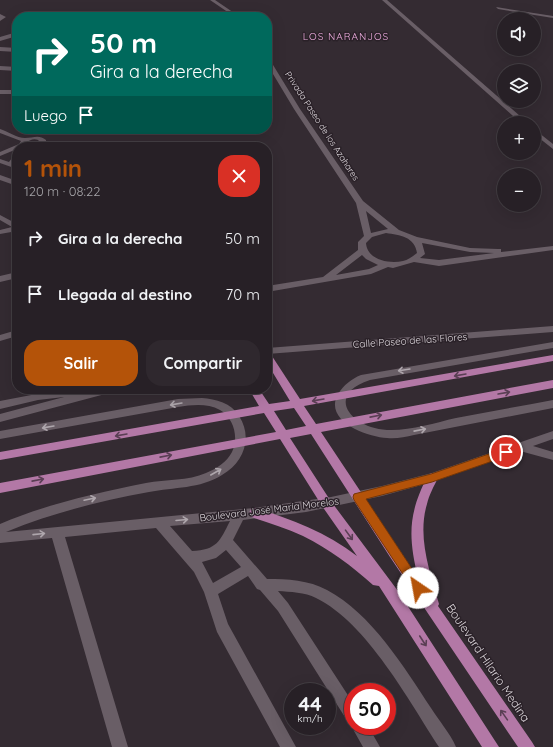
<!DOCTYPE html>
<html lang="es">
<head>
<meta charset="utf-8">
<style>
	:root { --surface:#272026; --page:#2f282e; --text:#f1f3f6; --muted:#a4a3a7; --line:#433e43; --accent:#b45309 }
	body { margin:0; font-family:Quicksand,sans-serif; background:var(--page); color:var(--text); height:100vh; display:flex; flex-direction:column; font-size:15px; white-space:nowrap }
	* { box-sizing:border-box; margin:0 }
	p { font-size:13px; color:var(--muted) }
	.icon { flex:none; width:22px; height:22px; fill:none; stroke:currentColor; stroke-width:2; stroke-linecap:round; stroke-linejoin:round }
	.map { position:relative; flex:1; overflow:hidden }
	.panel { position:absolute; left:12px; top:142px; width:260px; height:252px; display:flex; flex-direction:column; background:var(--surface); border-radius:16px; box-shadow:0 4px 16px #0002,0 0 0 1px var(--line) }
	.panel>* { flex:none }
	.top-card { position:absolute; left:12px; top:12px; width:260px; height:122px; border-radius:16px; box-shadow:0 4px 16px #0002,0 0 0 1px var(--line); background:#00695c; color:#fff; overflow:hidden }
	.fabs { position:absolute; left:497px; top:12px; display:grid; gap:8px }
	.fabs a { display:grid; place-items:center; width:44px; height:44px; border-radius:50%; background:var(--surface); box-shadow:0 4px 16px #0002,0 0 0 1px var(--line); font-size:20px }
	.speed { position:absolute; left:284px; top:683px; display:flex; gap:8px; font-size:20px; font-weight:700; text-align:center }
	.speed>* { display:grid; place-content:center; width:52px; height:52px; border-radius:50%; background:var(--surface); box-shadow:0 4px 16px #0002,0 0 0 1px var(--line); line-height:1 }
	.speed small { font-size:10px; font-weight:400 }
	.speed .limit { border:6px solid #d22; background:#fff; color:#111 }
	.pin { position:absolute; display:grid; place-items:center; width:34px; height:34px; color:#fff; margin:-17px; border:2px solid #fff; border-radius:50%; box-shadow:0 1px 4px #0007 }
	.me { position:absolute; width:44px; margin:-22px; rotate:327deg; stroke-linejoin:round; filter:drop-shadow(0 0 3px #0008) }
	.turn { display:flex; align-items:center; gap:14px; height:84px; padding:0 12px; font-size:18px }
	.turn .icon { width:52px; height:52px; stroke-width:2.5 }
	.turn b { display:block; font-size:28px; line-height:34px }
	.then { display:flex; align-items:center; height:38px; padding:0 12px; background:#0003; gap:8px; font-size:15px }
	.round { display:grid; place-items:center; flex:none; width:42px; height:42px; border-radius:16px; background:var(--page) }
	.summary { display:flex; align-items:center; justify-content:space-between; height:68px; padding:0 12px }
	h1 { font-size:24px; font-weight:800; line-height:30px; color:var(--accent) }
	.primary-button { display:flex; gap:8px; margin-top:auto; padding:8px 12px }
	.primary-button a { flex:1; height:46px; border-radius:16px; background:var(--accent); color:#fff; font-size:16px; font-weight:800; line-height:46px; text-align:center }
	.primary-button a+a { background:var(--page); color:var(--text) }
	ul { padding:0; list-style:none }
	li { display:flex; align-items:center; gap:12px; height:56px; padding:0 12px }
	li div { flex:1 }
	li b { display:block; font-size:15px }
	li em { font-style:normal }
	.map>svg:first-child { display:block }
</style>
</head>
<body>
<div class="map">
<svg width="553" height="747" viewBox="0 0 553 747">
	<rect width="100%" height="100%" fill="#342b32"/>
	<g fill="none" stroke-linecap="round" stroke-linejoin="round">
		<path fill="#695e66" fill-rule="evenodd" d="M210,0H215L240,17H235Z
			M382,0H387L528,123H521Z
			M496,7L553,16V18L498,9Z
			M0,14L6,17L0,21Z
			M17,32V36L0,41V37Z
			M0,47L17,48V52L0,51Z
			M267,58L270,60L300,109L363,201L399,230L417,237L470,248L498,249H501V252L553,246V250L439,266L414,262L393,268L388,267L371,274L267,292V286L323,277L358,250V242L364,236L356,203L294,109L267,64ZM366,211L388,229L371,233ZM386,233C400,235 415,237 417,253C413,256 408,260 403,261C389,264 367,260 366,243L372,237ZM422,243L470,252L494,253L439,260L420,258L425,254ZM362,255L366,259L378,265L369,269L336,275Z
			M0,66L17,67V71L0,70Z
			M0,90H17V94H0Z
			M0,129C7,131 17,138 25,138C33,138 39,134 46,140V143L40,147H31L40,142C36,137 30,140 25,143L30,147H17V149L0,156V152L19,144L21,141L0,133Z
			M534,129L553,144V149L534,134Z
			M17,153V161L15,164L17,165V169L0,163V159L9,162L15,154Z
			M0,175L17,181V186L0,180Z
			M0,215L17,224V231L0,234V230L12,227L0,220Z
			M17,272V278L0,282V276Z
			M553,326V332L267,354V348Z
			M17,330V336L0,341V335Z
			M553,342V348L370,380C324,395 351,428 387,430C410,431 434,423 456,418C488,412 521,406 553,400V408L414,435C405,437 396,439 387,438C367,437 323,421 338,394C344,385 351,379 361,375Z
			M76,389L81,393L95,389H114L113,392L109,393L0,422V414L64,397L38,400L0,409V401L47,392Z
			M202,398C216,399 231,403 239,416C253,437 244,463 222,475C200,489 174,487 149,492C100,501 52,513 6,532L254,508L331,497L382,486L432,473L553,431V439L533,446L553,452V460L520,451L432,482L382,496L306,512L243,520L233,540L267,579C287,579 309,580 327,590C371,613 404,667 431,708C439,721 450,733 456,747H439C409,701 367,623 316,598C305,592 290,592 278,591L288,603L353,703V726H368L380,747H363L354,731L352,724L348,722L278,611L260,590L257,589L248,576L218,594L228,624L296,747H280L217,632L204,592L194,572L156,528L65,537L128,747H112L52,538L0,543V524C47,504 96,493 146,483C166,479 188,481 206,473C216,469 227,462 232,452C239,438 234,418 220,410C207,403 192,405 178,407L0,439V431L178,399ZM230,521C220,541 217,550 192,551L170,526ZM226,550L241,567L213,583L202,562L216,558Z"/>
		<path fill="#b378a6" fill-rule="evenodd" d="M267,352L270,353L300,399L553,355V361L304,406L316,424L553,380V388L321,432L418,578C408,536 408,514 428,475L432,473L436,475L438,478C434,486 429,495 427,504C417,537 430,572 439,604L438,606L532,742L535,747H518L390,557L311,434L290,438L330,500L398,591L499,747H482L379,586L373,585C352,566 329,549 303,536C286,528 268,523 251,517L249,513L251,509L255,508C292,519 327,533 357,556L322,506L280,439L0,493V483L276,432L264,413L0,460V452L259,406L249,389H259L269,404L290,401L267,363ZM294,408L306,426L286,430L274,411Z"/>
	</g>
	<defs><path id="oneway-shaft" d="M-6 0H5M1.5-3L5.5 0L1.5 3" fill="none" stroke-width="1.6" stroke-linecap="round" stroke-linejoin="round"/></defs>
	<g stroke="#aea6ac">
		<use href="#oneway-shaft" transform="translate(404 370) rotate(171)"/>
		<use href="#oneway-shaft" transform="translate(176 404) rotate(170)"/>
		<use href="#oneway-shaft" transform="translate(48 427) rotate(170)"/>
		<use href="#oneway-shaft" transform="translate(420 430) rotate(-11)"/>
		<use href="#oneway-shaft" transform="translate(216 472) rotate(-30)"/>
		<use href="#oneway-shaft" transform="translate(90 499) rotate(-12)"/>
		<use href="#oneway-shaft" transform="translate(182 520) rotate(-5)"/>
		<use href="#oneway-shaft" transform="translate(39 534) rotate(-6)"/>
	</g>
	<g stroke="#5a3f54">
		<use href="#oneway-shaft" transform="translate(460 375) rotate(170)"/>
		<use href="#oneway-shaft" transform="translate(504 393) rotate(-10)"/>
		<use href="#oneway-shaft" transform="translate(318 400) rotate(170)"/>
		<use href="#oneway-shaft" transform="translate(376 416) rotate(-11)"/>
		<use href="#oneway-shaft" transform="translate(121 435) rotate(170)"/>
		<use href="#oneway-shaft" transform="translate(166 456) rotate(-11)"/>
		<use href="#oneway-shaft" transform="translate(38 480) rotate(-11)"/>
		<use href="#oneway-shaft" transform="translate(349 535) rotate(54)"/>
		<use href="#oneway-shaft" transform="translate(423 641) rotate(57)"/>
		<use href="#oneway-shaft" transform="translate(504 715) rotate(-125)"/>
	</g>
	<path fill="#b45309" stroke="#753606" d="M506,448L510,449L511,452L510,455L432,482L366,499L422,584L424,588L422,591L418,593L414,591L354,500L353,497L354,494L431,474Z"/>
	<g text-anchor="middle" stroke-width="3" stroke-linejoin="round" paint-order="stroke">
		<g font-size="9" fill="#dcd6db" stroke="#2a2128">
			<text transform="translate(322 126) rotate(57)" y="3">Privada Paseo de los Azahares</text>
		</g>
		<g font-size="10" letter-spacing="1" fill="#f0aee1" stroke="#2a2128">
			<text x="346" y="40">LOS NARANJOS</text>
		</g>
		<g font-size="10" fill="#dcd6db" stroke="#2a2128">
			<text transform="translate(410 340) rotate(-4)" y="4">Calle Paseo de las Flores</text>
			<text transform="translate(269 509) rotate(-7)" y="4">Boulevard José María Morelos</text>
		</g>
		<g font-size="12" fill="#dcd6db" stroke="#2a2128">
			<text transform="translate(488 663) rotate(56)" y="4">Boulevard Hilario Medina</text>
		</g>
	</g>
</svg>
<div class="fabs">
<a><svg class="icon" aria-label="sound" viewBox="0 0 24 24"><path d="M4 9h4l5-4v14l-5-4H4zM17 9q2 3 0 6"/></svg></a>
<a><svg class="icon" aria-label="layers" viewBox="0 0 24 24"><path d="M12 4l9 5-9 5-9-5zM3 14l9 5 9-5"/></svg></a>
<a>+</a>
<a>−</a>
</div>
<div class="speed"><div>44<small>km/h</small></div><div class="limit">50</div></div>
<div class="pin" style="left:506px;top:452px;background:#d93025"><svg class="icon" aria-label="arrive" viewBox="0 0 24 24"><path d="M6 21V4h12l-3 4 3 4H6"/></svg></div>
<svg class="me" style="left:418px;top:588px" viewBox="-20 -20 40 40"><circle r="19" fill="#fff"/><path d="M0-13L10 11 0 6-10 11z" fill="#b45309"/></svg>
<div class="top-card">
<div class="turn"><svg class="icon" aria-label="right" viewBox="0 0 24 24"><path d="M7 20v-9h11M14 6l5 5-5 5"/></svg><div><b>50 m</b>Gira a la derecha</div></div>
<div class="then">Luego<svg class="icon" aria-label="arrive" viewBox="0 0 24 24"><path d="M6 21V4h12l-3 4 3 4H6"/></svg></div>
</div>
<section class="panel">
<div class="summary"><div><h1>1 min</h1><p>120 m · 08:22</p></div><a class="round" style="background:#d93025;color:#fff"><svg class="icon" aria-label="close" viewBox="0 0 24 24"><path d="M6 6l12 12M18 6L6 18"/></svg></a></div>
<ul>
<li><svg class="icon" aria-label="right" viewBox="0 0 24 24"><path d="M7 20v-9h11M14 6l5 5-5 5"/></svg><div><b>Gira a la derecha</b></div><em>50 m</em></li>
<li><svg class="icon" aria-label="arrive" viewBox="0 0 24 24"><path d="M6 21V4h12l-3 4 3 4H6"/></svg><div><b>Llegada al destino</b></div><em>70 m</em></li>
</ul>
<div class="primary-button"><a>Salir</a><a>Compartir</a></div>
</section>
</div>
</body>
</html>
